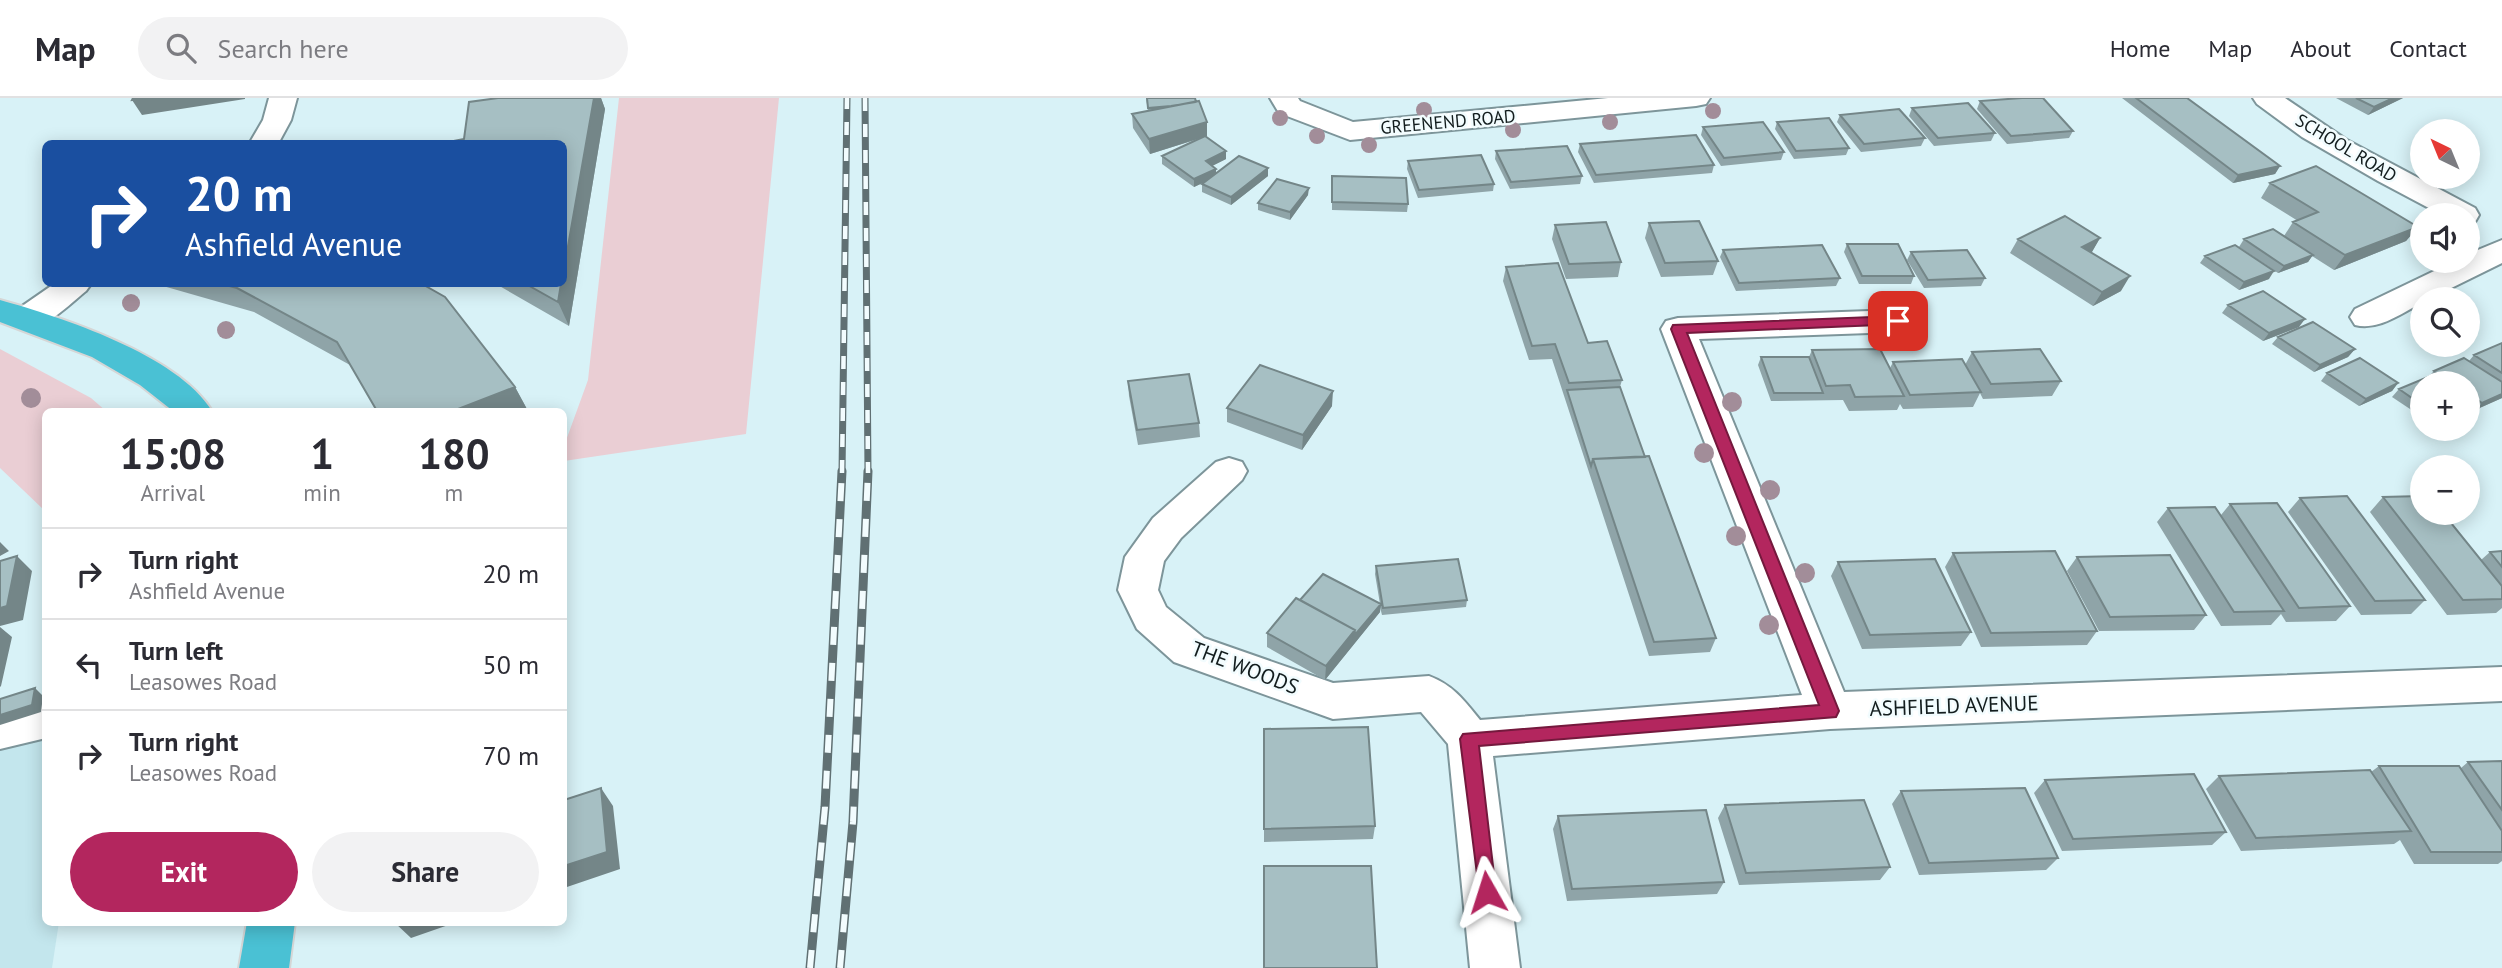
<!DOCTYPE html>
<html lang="en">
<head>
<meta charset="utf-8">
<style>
	:root { --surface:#fff; --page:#f2f2f3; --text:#2b2b33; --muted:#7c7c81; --line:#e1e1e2; --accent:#b3265e }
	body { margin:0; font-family:"PT Sans",sans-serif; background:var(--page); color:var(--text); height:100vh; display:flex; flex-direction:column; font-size:26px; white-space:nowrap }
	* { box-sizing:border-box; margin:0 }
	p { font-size:23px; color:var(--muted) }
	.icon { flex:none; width:38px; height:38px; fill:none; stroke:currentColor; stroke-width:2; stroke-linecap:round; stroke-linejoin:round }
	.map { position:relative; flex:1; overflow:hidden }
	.sheet { position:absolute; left:42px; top:310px; width:525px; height:518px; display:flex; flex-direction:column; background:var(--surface); border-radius:10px; box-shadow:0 4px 18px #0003 }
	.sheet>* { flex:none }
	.hud { position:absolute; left:42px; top:42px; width:525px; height:147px; border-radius:10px; box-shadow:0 4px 18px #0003; background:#1a4fa0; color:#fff; overflow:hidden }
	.needle { width:46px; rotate:317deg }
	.fabs { position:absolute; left:2410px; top:21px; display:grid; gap:14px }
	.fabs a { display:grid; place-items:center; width:70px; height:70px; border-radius:50%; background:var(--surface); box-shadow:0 4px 18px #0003; font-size:35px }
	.pin { position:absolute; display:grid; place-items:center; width:60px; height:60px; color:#fff; margin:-30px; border-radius:14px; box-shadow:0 4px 10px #0006 }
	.me { position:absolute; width:77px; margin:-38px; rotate:354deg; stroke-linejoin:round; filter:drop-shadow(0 0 5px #0008) }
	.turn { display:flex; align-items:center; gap:24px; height:147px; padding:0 28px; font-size:32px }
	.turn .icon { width:91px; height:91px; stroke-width:2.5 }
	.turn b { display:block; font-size:49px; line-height:60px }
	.eta { display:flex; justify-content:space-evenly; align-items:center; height:119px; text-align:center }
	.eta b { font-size:42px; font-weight:700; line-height:49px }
	.action { display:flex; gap:14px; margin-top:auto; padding:14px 28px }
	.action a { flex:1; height:80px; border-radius:42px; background:var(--accent); color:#fff; font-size:28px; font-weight:700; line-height:80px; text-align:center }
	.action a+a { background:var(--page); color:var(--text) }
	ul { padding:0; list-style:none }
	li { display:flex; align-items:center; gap:21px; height:91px; padding:0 28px; border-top:2px solid var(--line) }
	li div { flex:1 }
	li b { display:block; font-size:26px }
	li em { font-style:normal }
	header { display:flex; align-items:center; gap:42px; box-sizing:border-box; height:98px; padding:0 35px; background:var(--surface); border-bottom:2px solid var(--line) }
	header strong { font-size:33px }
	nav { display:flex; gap:38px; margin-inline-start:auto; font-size:24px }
	.search { width:490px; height:63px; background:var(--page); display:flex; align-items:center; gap:18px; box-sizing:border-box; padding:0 24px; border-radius:38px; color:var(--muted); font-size:26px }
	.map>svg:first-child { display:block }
</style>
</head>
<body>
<header>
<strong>Map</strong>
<div class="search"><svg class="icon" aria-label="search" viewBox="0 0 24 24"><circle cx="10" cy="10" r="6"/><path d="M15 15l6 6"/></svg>Search here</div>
<nav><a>Home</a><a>Map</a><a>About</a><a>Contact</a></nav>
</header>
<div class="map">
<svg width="2502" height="870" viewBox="0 0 2502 870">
	<rect width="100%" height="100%" fill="#d8f2f7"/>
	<path fill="#c3e6ed" d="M45,597L46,824H59L52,870H0V607Z"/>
	<path fill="#eaced4" d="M619,0H779L746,336L564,363V348L588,282Z
		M0,251L91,300L106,313H46L45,413L0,370Z"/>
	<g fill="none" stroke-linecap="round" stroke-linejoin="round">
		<g stroke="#7d959a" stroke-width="4">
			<path id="minor" d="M269,0H297L291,22L278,46H249L263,22Z
				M1270,0H1298L1300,3L1353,24L1608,0H1710L1706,6L1696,8L1350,42L1279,15Z
				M2253,0H2285L2347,42L2475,110L2479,117L2475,124L2468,125V117H2442L2378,83L2302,39L2257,6Z
				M2502,142V165L2429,201H2422V205C2401,215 2379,233 2355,227L2350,219L2355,211L2455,163H2468V156Z
				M54,186H91L86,193C66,209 42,236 15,229L10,221L15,213Z
				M1898,212L1910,215L1915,223L1910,231L1898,234L1699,241L1844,594L2502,569V603L1830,631L1493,658L1520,870H1470L1448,646L1421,614L1333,621L1174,564L1137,531L1118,492L1125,459L1153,420L1216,364L1229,360L1242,364L1247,373L1242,382L1181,440L1164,463L1158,492L1166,509L1204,540L1333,585L1429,578C1453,587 1464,602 1480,622L1802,597L1661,231L1666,223L1678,220Z
				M46,604V640L0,651V615Z"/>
		</g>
		<g stroke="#d5d6d6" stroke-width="4">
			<path id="highway" d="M0,202C61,219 178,257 212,313H173L140,287L92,259L0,224Z
				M247,824H295L289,870H239Z"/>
		</g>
		<use href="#minor" fill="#fff" fill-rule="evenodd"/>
		<use href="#highway" fill="#4ac1d4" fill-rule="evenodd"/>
		<g stroke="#607073" stroke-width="7">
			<path id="rail-far1" d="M865,0L868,375
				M842,375L847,0"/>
		</g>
		<g stroke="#607073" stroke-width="9">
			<path id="rail" d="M810,870L825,709L842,373
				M840,870L853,724L868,373"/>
		</g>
		<use href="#rail-far1" stroke="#f2fcfe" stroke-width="4.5" stroke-dasharray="13" stroke-linecap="butt"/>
		<use href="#rail" stroke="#f2fcfe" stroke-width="6" stroke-dasharray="18" stroke-linecap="butt"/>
	</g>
	<g fill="#a28d99">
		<circle cx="1424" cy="12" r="8"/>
		<circle cx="1713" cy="13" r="8"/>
		<circle cx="1280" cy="20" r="8"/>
		<circle cx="1610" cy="24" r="8"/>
		<circle cx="1513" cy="32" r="8"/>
		<circle cx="1317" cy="38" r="8"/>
		<circle cx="1369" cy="47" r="8"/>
		<circle cx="131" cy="205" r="9"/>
		<circle cx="226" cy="232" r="9"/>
		<circle cx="31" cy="300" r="10"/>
		<circle cx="1732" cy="304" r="10"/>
		<circle cx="1704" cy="355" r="10"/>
		<circle cx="1770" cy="392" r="10"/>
		<circle cx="1736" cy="438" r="10"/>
		<circle cx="1805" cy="475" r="10"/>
		<circle cx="1769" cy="527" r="10"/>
	</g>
	<path fill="#8fa4a8" d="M498,0H601L605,11L569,228L496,186H564L464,41Z
		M1146,0L1196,4L1207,24V38L1205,39L1226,53V61L1212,68L1216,71V75L1268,78L1231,107L1202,94V86L1204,84L1194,89L1162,66V58L1201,40L1150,56L1133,30L1132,16L1148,13Z
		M2122,0H2187L2280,68L2275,76L2233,85Z
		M2336,0H2403L2368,17Z
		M1980,3L2073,33L2069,40L2007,46L1977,11Z
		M1912,10L1995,35L1991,43L1934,48L1909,18Z
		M1840,17L1925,40L1921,48L1861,54L1837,24Z
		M1777,24L1849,50L1846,57L1794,61L1775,31Z
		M1703,29L1784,54L1781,62L1721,68L1701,37Z
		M1580,46L1714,67L1712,75L1594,85L1578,54Z
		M1496,53L1582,78L1580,86L1510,91L1495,61Z
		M1408,63L1494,86L1493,93L1418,100L1407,71Z
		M1332,78L1408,106L1407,114L1332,112Z
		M2270,85L2418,129L2406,143L2334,172L2312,158L2308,164L2278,175L2239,149L2244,141L2284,138L2293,124L2298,123L2261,100Z
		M1308,97L1290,122L1258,112V105Z
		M1649,125L1718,163L1713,177L1661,179L1645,140Z
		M1555,127L1621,164L1618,179L1566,181L1552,141Z
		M2100,140L2091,155L2121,193L2093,208L2010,155L2018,141Z
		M1847,146L1914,178L1911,186H1859L1844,154Z
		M1723,152L1840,180L1836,188L1736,193L1720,159Z
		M1911,154L1985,180L1981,188L1924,190L1907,162Z
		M2205,158L2269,181L2239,192L2200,165Z
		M1506,169L1588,245L1622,282L1620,289L1645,359L1716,540L1710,554L1649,558L1552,261L1529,262L1503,183Z
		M156,186H422L515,289L528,313H377L350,267L254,214Z
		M2228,207L2299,229L2263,243L2222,215Z
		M2278,239L2355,251L2348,259L2314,274L2272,246Z
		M2502,245V300L2475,312L2468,319V285H2422V319L2392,299L2399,291L2429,278L2434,273L2469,263L2474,257Z
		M1812,252L1890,270L1893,264L1965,267L1972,254L2061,283L2052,298L1983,301L1980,295L1973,309L1903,311L1900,306L1897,312L1849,313L1843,302L1771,303L1758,267L1761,259H1809Z
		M2327,275L2398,285L2392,293L2359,308L2321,283Z
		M1128,283L1199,325L1200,339L1138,347L1129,298Z
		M1332,308L1302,352L1227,324V310Z
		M2383,399L2481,462L2490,454L2502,453V510L2496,515L2447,517L2370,414Z
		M2300,400L2425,502L2411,516L2361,517L2288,414Z
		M2230,406L2350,508L2336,523L2286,524L2281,516L2271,527L2221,528L2157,424L2168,410L2221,417Z
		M1953,455L2097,533L2087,547L1981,549L1945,469Z
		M2077,459L2206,517L2194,532L2099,533L2067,473Z
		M1838,464L1971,534L1961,548L1862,551L1831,478Z
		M1376,468L1467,502L1466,509L1382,517L1380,509V514L1325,582L1267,549V535L1300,502L1380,506L1375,476Z
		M1264,631L1375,728L1373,741L1264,744Z
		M2502,663V763L2498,766H2414L2400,742L2394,746L2241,753L2206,691L2219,678L2371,674L2379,668L2461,670L2468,664Z
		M2045,682L2226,734L2212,747L2062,753L2034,695Z
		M1901,693L2058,760L2046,772L1919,777L1892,706Z
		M1725,707L1890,769L1880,782L1739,787L1718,720Z
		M1558,718L1724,784L1717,796L1567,803L1553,731Z"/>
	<path fill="#748688" d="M148,0H245V1L142,17L132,2Z
		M594,0H601L605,11L569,228L558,204L561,186H564V171Z
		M2393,0H2403L2368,17L2374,9Z
		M1207,24V38L1150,56L1149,41Z
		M1226,53V61L1206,71V63Z
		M2280,68L2275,76L2233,85L2238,77Z
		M1268,70V78L1231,107V99Z
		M1216,71V79L1194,89V81Z
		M1309,90L1308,97L1290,122V114Z
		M2418,129L2406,143L2334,172L2345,157Z
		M2100,140L2092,154L2073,164L2082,149Z
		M2313,157L2308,164L2278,175L2284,168Z
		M2274,173L2269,181L2239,192L2244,184Z
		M2130,178L2121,193L2093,208L2102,194Z
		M2305,221L2299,229L2263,243L2269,235Z
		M2355,251L2348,259L2314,274L2320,267Z
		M2398,285L2392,293L2359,308L2366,301Z
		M515,289L528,313H453Z
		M1333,293L1332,308L1302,352L1303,337Z
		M2502,296V300L2475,312L2468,319V314L2478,310L2482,305Z
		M0,444L9,453L0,458Z
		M17,458L32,473L23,522L0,528V510Z
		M1381,506L1380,514L1325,582L1326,568L1355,532Z
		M0,529L12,539L1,588L0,589Z
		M35,590L43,598L41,614L0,627V617Z
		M601,690L613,708L620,771L564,790V768Z
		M394,824H457L411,840Z"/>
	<path fill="#a6bfc3" stroke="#748688" stroke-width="2" d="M133,0H148L132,2Z
		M498,0H594L564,171V46H438L464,41L469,4Z
		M1147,0H1195L1196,4L1171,8L1148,10Z
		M2022,0H2043L2073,33L2011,38L1980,3Z
		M2136,0H2187L2280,68L2238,77Z
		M2356,0H2393L2374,9Z
		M1199,3L1207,24L1149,41L1132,16Z
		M1968,5L1995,35L1938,40L1912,10Z
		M1899,11L1925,40L1864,46L1840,17Z
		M1829,20L1849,50L1796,53L1777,24Z
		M1763,24L1784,54L1724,60L1703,29Z
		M1696,37L1714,67L1596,77L1580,46Z
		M1205,38L1226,53L1206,63L1216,71L1194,81L1162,58Z
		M1567,48L1582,78L1511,84L1496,53Z
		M1481,57L1494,86L1419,92L1408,63Z
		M1239,58L1268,70L1231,99L1202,86Z
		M2316,68L2418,129L2345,157L2293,124L2318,114L2270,85Z
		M1332,78L1406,80L1408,106L1332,104Z
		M1277,81L1309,90L1290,114L1258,105Z
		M2065,118L2100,140L2082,149L2130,178L2102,194L2018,141Z
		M1699,123L1718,163L1665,165L1649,125Z
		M1606,124L1621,164L1569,166L1555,127Z
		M2273,131L2313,157L2284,168L2244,141Z
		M1847,146H1898L1914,178H1862Z
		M1822,147L1840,180L1739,185L1723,152Z
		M2235,147L2274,173L2244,184L2205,158Z
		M1967,152L1985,180L1928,182L1911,154Z
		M1558,165L1588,245L1607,243L1622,282L1569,285L1555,246L1532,248L1506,169Z
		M222,186H422L445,199L515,289L453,313H377L337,244L237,190Z
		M526,186H561L558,204Z
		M2263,193L2305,221L2269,235L2228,207Z
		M2313,224L2355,251L2320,267L2278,239Z
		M2502,245V275L2474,257Z
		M1880,251L1904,298L1855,299L1850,287L1826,288L1812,252Z
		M2040,251L2061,283L1991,286L1972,254Z
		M1761,259H1809L1823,295H1774Z
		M2360,260L2398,285L2366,301L2327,275Z
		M2464,260L2502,284V296L2482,305L2468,295V285H2453L2434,273Z
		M1962,261L1981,294L1910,297L1893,264Z
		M1260,267L1333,293L1303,337L1227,310Z
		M1189,276L1199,325L1137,332L1128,283Z
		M2430,278L2441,285H2422V307L2399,291Z
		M1620,289L1645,359L1593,361L1591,368L1567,292Z
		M2468,303L2478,310L2468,314Z
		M1649,358L1716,540L1654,544L1593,361Z
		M2347,398L2425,502L2375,503L2300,400Z
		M2422,398V415H2443L2502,488V501L2463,502L2383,399Z
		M2277,405L2350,508L2299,510L2230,406Z
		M2215,409L2284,513L2234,514L2168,410Z
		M2055,453L2097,533L1991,535L1953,455Z
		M2502,453V469L2490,454Z
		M2170,457L2206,517L2110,519L2077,459Z
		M17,458L7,508L0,510V463Z
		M1458,461L1467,502L1383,510L1376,468Z
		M1935,461L1971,534L1870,537L1838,464Z
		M1323,476L1381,506L1354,538L1355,532L1300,502Z
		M1296,500L1355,532L1326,568L1267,535Z
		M35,590L32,607L0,617V601Z
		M1368,629L1375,728L1264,731V631Z
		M2502,663V712L2468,664Z
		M2379,668H2459L2502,733V754H2431Z
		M2370,672L2411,733L2256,740L2219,678Z
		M2194,676L2226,734L2073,741L2045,682Z
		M601,690L607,754L564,768V702Z
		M2025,690L2058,760L1929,765L1901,693Z
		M1864,702L1890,769L1746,775L1725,707Z
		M1706,712L1724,784L1572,791L1558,718Z
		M1264,768H1371L1377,870H1264Z"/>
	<path fill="#b3265e" stroke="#74193d" stroke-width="2" d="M1898,218L1904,223L1902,226L1687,235L1839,613L1836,619L1479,648L1496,794L1494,800L1487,803L1480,800L1460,641L1463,636L1819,607L1671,231L1673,227Z"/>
	<g text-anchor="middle" stroke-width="5" stroke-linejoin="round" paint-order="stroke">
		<g font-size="18" fill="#131d1e" stroke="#f2fcfe">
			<text transform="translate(1448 24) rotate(-5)" y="6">GREENEND ROAD</text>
			<text transform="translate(2346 50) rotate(31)" y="6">SCHOOL ROAD</text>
		</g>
		<g font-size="21" fill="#131d1e" stroke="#f2fcfe">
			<text transform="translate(1245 570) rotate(21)" y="7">THE WOODS</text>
			<text transform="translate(1954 608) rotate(-2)" y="7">ASHFIELD AVENUE</text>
		</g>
	</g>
</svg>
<div class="fabs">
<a><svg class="needle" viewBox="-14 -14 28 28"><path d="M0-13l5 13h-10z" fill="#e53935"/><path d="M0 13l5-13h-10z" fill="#7c7c81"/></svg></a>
<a><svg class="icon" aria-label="sound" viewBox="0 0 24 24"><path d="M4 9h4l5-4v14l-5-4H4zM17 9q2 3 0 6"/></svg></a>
<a><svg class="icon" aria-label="search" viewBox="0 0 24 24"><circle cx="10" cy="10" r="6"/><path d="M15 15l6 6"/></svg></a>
<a>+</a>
<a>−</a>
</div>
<div class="pin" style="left:1898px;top:223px;background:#d93025"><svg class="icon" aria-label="arrive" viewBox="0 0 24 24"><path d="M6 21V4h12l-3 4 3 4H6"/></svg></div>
<svg class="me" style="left:1487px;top:794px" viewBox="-20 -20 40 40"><path d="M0-17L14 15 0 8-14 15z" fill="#b3265e" stroke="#fff" stroke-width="4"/></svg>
<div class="hud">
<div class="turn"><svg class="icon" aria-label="right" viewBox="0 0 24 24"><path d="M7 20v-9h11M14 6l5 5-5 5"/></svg><div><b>20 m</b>Ashfield Avenue</div></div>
</div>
<section class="sheet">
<div class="eta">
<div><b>15:08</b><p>Arrival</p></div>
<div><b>1</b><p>min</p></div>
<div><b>180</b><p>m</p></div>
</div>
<ul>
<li><svg class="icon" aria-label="right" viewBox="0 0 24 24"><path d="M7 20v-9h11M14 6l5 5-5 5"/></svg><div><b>Turn right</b><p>Ashfield Avenue</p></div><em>20 m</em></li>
<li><svg class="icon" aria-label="left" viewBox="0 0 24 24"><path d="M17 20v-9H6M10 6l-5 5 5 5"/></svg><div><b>Turn left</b><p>Leasowes Road</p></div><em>50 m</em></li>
<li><svg class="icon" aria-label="right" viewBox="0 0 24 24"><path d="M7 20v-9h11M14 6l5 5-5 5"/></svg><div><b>Turn right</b><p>Leasowes Road</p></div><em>70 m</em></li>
</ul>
<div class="action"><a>Exit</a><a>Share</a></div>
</section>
</div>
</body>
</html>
